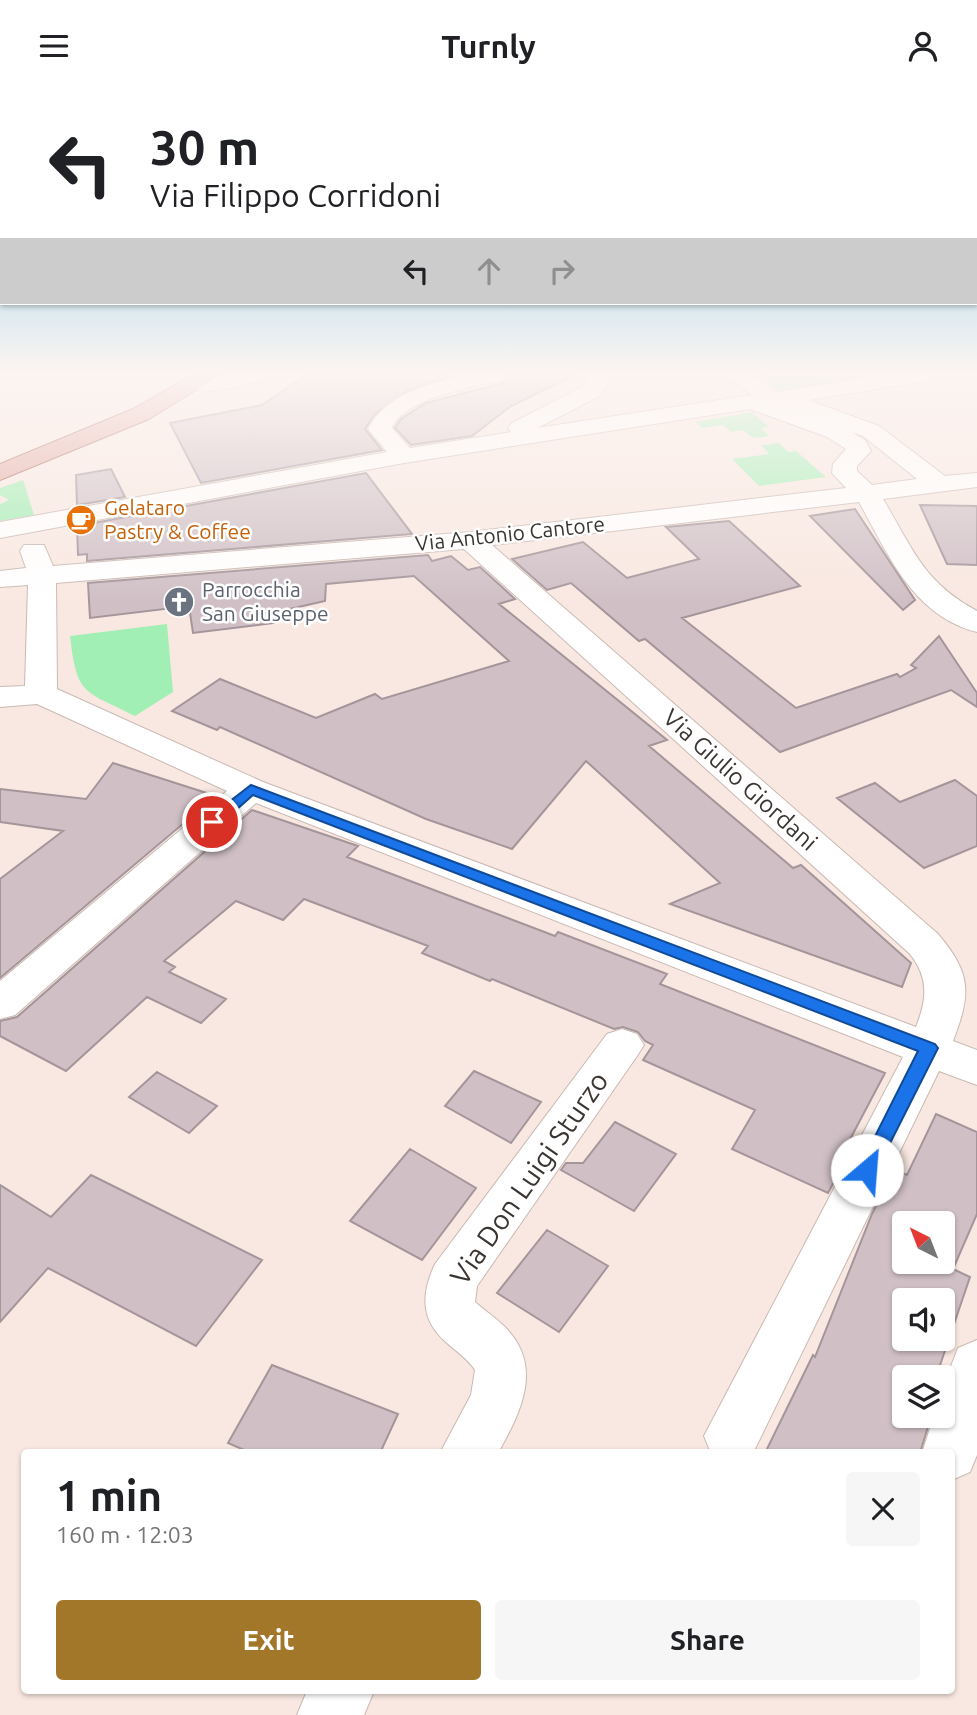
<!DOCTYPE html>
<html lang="en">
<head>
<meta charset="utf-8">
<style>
	:root { --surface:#fff; --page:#f6f6f6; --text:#202124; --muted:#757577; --accent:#a37729 }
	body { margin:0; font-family:Ubuntu,sans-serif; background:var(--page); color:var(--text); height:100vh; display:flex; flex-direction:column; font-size:26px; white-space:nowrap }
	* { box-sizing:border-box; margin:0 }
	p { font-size:23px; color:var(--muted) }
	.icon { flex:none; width:38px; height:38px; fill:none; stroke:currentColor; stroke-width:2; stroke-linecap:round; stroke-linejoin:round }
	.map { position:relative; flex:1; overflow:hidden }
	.sheet { position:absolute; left:21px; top:1358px; width:934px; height:245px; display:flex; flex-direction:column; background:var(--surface); border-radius:7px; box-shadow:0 2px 5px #0004 }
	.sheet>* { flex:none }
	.guide { position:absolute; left:0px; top:0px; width:978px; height:214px; box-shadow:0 2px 5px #0004; background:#fff; color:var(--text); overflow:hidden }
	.needle { width:46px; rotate:318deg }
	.tools { position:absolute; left:892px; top:1120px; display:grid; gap:14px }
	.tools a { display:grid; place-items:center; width:63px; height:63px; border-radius:7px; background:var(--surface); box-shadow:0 2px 5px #0004; font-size:35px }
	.pin { position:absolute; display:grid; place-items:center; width:60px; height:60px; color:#fff; margin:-30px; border:4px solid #fff; border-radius:50%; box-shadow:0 2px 7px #0007 }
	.me { position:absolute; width:77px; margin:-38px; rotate:27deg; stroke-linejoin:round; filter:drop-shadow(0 0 5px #0008) }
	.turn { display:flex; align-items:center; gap:24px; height:147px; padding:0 35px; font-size:32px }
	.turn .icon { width:91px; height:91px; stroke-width:2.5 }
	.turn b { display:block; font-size:49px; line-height:60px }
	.lanes { display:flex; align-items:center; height:66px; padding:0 35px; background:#0003; justify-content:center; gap:35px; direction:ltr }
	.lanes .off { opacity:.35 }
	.round { display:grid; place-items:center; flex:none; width:74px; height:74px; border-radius:7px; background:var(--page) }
	.summary { display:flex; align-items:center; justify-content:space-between; height:119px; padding:0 35px }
	h1 { font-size:42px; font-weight:700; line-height:52px }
	.action { display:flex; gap:14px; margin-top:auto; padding:14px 35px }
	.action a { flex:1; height:80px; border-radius:7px; background:var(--accent); color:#fff; font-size:28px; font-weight:700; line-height:80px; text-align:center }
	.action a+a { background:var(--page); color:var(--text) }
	header { display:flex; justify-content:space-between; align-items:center; height:91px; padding:0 35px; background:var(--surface); font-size:32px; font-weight:700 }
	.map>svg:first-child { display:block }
</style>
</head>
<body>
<header><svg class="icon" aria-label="menu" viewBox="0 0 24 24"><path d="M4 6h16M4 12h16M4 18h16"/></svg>Turnly<svg class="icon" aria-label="person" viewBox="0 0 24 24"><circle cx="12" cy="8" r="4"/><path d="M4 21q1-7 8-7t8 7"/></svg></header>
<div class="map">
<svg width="977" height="1624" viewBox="0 0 977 1624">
	<rect width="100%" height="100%" fill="#f9e8e1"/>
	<path fill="#a2efb5" d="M754,284H894L784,302Z
		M752,321L769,336L761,337L769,345L753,347L743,339L731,341L723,334L702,337L696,331Z
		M779,352L788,361L796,360L826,386L759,395L732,368L769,363L761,354Z
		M23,389L34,424L0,430V413L9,409L0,404V397Z
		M167,533L173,601L135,625C84,599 77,606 70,545Z"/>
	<path fill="#d0c0c6" stroke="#a4959b" stroke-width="2" fill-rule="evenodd" d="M306,284H454L409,299L374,324L365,338L382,359L201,392L170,332L262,314Z
		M508,284H575L511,315L472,345L411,354L395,337L401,328L426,312L504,292Z
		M111,378L125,406L77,414L76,384Z
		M366,382L412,443L87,470V463L78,464L77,435Z
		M920,414L977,415V474L947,473Z
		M855,418L915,509L903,519L810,425Z
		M729,430L800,495L682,527L796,617L897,583L900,586L916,577L911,574L939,545L977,602V616L951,599L780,661L645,548L639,550L571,492L547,499L512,468L583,451L627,487L699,468L666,436Z
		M428,464L432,470L451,465L468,479L480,476L515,508L499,513L667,649L649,655L793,777L801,774L911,872L902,896L670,813L720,792L586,670L512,758L426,728L220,636L217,639L172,620L220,588L316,627L375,603L382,608L509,570L414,485L326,493L325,510L272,522L274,532L193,542L189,515L90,527L88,492Z
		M113,672L216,705L0,887V788L63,740L0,731V698L86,708Z
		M955,689L977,705V755L924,777L837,707L875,692L900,711Z
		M252,719L358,755L347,766L555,845L558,841L667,883L660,893L885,982L846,1056L851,1059L828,1102L732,1058L755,1019L643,969L653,954L645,950L638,941L623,936L614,938L492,888L490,890L422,862L428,855L304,808L283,829L236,810L164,870L175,876L169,881L226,908L201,932L147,906L66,980L0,945V930L17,926Z
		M474,980L541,1011L511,1052L445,1015Z
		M157,981L217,1015L189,1042L129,1006Z
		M936,1023L977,1041V1123L953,1178L970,1186L936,1286H905V1325L931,1326L920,1362H765L813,1264L815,1266L872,1123L894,1078L907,1084ZM905,1132H943V1171H905ZM905,1209H943V1248H905Z
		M615,1031L676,1063L634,1120L561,1079L566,1072H583Z
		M410,1058L476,1097L422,1169L350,1130Z
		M91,1084L262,1169L196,1255L48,1177L0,1231V1094L51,1126Z
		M547,1139L608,1175L559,1241L497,1202Z
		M272,1274L398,1323L380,1362H251L228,1352Z"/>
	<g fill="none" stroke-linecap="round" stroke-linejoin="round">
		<g stroke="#c9b9b3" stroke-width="2">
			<path id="minor" d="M264,284L261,289C244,293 200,309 188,292L199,285Z
				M466,284H506L503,289C473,296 406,306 392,337L410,357L511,341L508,337L512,332L584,295L587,292L584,284H606L609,292L600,305L537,337L752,304L726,284H752L776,301L883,284H938L927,290L808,309L879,335L945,385L977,382V396L883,408C913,458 923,491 977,520V541C913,525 888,463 859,411L492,454L938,843C972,883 971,903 953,950L977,959V994L939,980L753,1362H711L704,1345L903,966L256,712L15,924L0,928V890L227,700L37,613L0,616V596L25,595L28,494L0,496V480L26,477L20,460L24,454H44L53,475L470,441L846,397L832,382L833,373L846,358L827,346L750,318L404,372L0,447V431L387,361L368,338C386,302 430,293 466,284ZM851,341L863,345L917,388L872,394L857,380V375L871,360L865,349ZM464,458L910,863C929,887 927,908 916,936L263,691L57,598L56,492Z
				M622,938L637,943L644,954L637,965L477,1195L475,1211C485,1220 496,1227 505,1236C544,1275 521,1321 498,1362H440L471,1304L475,1279C468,1268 457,1261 447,1252C420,1229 421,1203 435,1173L607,943Z
				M977,1249V1364L970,1381L952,1389V1362H922L934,1325H943V1296L958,1257Z
				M307,1600H374L364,1624H297Z"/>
		</g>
		<g stroke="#9c5b52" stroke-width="2">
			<path id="major" d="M193,284H220L149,328L0,389V373L133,318Z"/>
		</g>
		<use href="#minor" fill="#fff" fill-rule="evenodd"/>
		<use href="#major" fill="#e3a9a2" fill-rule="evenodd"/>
	</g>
	<linearGradient id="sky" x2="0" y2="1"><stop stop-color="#6fc4e6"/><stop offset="0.55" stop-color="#fcf5f2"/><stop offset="1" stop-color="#fcf5f2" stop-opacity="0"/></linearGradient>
	<rect width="977" height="512" fill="url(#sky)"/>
	<path fill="#1a73e8" stroke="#114b97" stroke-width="2" d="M251,694L935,953L938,957L874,1084H860L858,1079L918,960L253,704L218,735H207V728Z"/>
	<defs>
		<g id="cafe-disc" transform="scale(1.575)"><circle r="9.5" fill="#e8710a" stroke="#fff"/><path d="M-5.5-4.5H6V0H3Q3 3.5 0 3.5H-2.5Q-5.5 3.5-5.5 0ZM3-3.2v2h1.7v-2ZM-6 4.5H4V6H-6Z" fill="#fff"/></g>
		<g id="church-disc" transform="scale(1.575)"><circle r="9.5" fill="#6b7280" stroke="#fff"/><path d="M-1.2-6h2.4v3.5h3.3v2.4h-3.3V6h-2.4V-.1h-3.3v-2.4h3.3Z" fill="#fff"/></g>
	</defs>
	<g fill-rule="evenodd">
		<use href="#cafe-disc" x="81" y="429"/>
		<use href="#church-disc" x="179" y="511"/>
	</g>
	<g text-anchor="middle" stroke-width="5" stroke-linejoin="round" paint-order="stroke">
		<g font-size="21" fill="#c56008" stroke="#fff" text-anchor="start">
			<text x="104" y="424">Gelataro<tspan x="104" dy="24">Pastry &amp; Coffee</tspan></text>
		</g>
		<g font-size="21" fill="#3b3532" stroke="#fff">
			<text transform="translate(510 443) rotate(-6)" y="7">Via Antonio Cantore</text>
		</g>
		<g font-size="21" fill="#5b616d" stroke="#fff" text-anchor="start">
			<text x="202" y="506">Parrocchia<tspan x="202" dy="24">San Giuseppe</tspan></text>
		</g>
		<g font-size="24" fill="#3b3532" stroke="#fff">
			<text transform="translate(740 689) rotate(42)" y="8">Via Giulio Giordani</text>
		</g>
		<g font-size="28" fill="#3b3532" stroke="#fff">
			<text transform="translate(529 1087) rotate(-55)" y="10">Via Don Luigi Sturzo</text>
		</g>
	</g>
</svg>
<div class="tools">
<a><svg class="needle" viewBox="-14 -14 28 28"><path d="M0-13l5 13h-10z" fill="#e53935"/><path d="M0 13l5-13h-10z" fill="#757577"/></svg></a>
<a><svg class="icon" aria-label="sound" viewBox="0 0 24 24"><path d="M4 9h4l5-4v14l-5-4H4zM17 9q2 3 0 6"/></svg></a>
<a><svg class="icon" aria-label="layers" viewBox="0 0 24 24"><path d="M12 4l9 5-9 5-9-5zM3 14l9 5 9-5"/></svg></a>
</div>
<div class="pin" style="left:212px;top:731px;background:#d93025"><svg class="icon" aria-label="arrive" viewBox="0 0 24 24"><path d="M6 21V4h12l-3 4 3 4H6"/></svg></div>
<svg class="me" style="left:867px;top:1079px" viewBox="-20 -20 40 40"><circle r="19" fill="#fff"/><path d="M0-13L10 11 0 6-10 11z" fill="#1a73e8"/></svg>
<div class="guide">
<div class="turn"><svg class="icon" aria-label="left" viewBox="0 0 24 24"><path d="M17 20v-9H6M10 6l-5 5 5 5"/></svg><div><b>30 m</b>Via Filippo Corridoni</div></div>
<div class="lanes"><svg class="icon" aria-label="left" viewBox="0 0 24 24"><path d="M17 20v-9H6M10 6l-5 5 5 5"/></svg><svg class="icon off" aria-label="ahead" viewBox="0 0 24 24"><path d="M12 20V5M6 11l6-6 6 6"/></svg><svg class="icon off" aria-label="right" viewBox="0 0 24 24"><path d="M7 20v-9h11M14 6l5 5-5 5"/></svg></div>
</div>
<section class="sheet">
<div class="summary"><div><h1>1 min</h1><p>160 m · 12:03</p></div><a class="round"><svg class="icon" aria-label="close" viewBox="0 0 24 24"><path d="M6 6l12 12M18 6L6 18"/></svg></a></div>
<div class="action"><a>Exit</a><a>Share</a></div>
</section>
</div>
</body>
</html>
